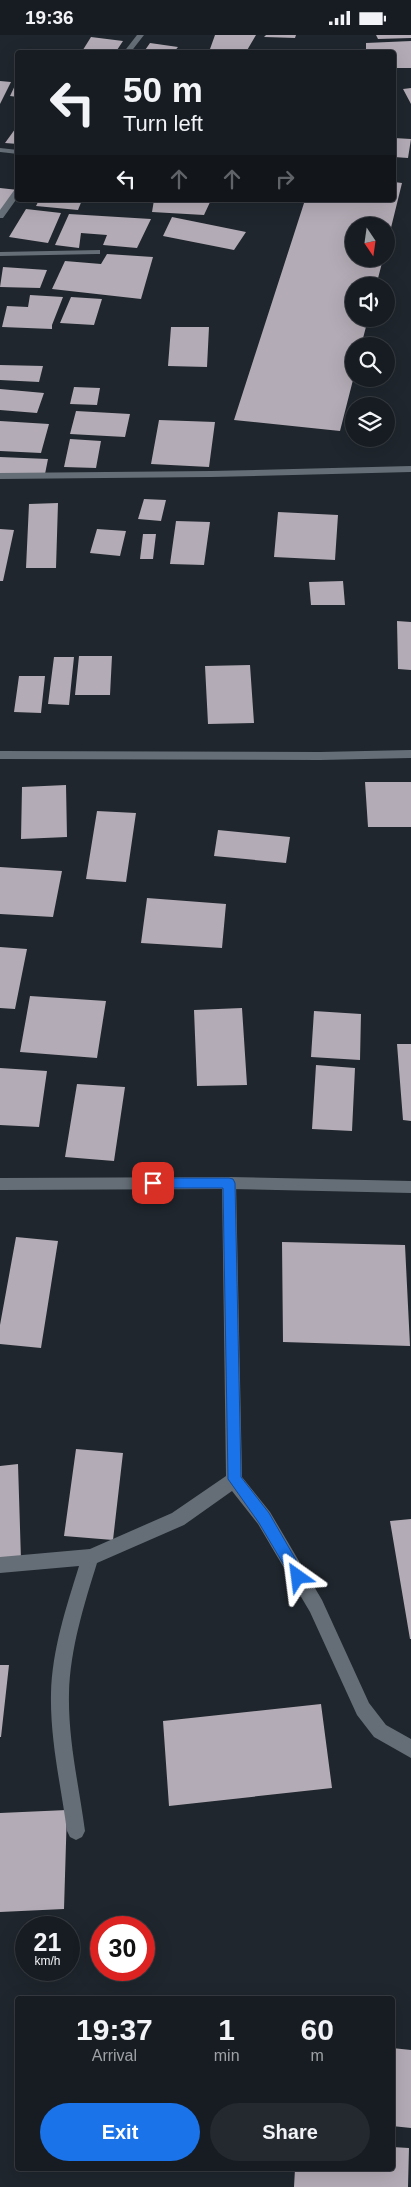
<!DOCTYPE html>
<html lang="en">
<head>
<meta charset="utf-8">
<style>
	:root { --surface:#171c22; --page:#24292f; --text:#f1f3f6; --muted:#9ea1a5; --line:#363a40; --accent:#1a73e8 }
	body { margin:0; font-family:Helvetica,sans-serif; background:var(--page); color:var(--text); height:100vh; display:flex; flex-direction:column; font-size:19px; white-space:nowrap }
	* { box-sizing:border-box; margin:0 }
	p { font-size:16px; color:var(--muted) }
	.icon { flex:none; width:28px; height:28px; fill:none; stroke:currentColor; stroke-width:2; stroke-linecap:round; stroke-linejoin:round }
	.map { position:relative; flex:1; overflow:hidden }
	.drawer { position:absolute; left:15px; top:1961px; width:380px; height:175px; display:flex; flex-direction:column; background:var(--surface); border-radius:5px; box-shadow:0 5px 20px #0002,0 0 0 1px var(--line) }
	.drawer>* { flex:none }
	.hud { position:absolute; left:15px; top:15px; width:381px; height:152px; border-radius:5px; box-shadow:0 5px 20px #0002,0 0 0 1px var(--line); background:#171c22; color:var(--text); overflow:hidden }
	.needle { width:32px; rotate:167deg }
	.fabs { position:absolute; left:345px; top:182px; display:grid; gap:10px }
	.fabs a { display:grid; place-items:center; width:50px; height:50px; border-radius:50%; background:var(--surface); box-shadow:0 5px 20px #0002,0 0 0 1px var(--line); font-size:25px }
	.speed { position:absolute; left:15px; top:1881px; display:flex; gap:10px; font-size:25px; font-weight:700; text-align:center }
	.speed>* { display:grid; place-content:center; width:65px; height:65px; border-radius:50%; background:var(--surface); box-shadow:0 5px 20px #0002,0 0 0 1px var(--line); line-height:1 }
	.speed small { font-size:12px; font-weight:400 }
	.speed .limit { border:8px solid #d22; background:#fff; color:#111 }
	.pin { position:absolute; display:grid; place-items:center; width:42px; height:42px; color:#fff; margin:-21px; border-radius:10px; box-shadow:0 2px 8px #0006 }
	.me { position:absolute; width:55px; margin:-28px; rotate:329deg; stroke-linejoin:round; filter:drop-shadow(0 0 4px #0008) }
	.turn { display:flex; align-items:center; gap:18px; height:105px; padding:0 25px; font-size:22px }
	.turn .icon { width:65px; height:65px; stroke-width:2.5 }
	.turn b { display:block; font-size:35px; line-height:42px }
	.lanes { display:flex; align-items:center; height:48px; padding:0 25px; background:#0003; justify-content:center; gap:25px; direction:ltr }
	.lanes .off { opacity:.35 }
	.eta { display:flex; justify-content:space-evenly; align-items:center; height:85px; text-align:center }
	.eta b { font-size:30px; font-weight:800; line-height:35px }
	.button { display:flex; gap:10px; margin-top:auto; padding:10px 25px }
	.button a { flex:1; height:58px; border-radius:30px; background:var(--accent); color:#fff; font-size:20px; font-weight:800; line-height:58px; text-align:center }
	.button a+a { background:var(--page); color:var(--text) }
	.status { display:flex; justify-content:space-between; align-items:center; height:35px; padding:0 25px; background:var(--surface); direction:ltr }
	.status svg { height:14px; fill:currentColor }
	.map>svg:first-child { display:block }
</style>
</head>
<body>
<div class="status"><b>19:36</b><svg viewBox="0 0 49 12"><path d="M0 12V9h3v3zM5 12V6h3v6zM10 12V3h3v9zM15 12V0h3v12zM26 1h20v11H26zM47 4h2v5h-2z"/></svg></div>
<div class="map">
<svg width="411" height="2152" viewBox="0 0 411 2152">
	<rect width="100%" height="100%" fill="#1f262d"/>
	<path fill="#b3abb5" d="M215,0H256L246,17L210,14Z
		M266,0H296L295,3L264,2Z
		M376,0H411V3L378,4Z
		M91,2L123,6L115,18H81Z
		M411,6V33H394V18H366V8Z
		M150,8L178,12L173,18H143Z
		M18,44V62L10,61Z
		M0,46L11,47L0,69Z
		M411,53V69L403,54Z
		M18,90V109L5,108Z
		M394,103L411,104L408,123L394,122Z
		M394,147L402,148L387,209L386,191H354V224H383L376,251H354V284H368L361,311H354V341L340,396L234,385L305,165H394Z
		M0,153L18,155L0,176Z
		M39,165H82L78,175L36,171Z
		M154,165H211L204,180L152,177Z
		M26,174L61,178L48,208L9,202Z
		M69,179L151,184L137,213L103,210L107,200L81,198L79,213L55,210Z
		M172,182L246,197L234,215L163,201Z
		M107,219L153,222L141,264L52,254L65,226L101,229Z
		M3,232L47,235L40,253L0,252Z
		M30,260L63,262L52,290V294L2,292L7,271L28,272Z
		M71,262L102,264L94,290L60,288Z
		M171,292H209L207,332L168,331Z
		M0,330L43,331L39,347L0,345Z
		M74,352L100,353L97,370L70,369Z
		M0,354L44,358L37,378L0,375Z
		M76,376L130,379L125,402L70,399Z
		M159,385L215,387L209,432L151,429Z
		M0,386L49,389L41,418L0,416Z
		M70,404L101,406L96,433L64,432Z
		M0,422L48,424L45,439L0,438Z
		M144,464L166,465L161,486L138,484Z
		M58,468L56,533H26L29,469Z
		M278,477L338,480L335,525L274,522Z
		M176,486L210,487L204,530L170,529Z
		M0,494L14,495L3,546H0Z
		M97,494L126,496L120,521L90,518Z
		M143,499H156L153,524H140Z
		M343,546L345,570H311L309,547Z
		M397,586L411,587V635L398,634Z
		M79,621H112L110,660H75Z
		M54,622H74L69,670L48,669Z
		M250,630L254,688L208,689L205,631Z
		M19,641H45L41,678L14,677Z
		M365,747H411V792H368Z
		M66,750L67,802L21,804L22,752Z
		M97,776L136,778L126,847L86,844Z
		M218,795L290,802L286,828L214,821Z
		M0,832L62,836L53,882L0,879Z
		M147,863L226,869L222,913L141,908Z
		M0,912L27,914L15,974L0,973Z
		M30,961L106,966L97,1023L20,1017Z
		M242,973L247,1050L197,1051L194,975Z
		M314,976L361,979L360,1025L311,1022Z
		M397,1009H411V1086L403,1085Z
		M316,1030L355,1033L352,1096L312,1094Z
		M0,1033L47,1036L39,1092L0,1090Z
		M77,1049L125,1052L114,1126L65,1122Z
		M16,1202L58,1206L41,1313L0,1309V1290Z
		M282,1207L405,1210L410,1311L283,1307Z
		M76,1414L123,1418L113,1505L64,1501Z
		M18,1429L21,1525L0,1527V1431Z
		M411,1484V1604H410L390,1486Z
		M0,1630H9L1,1702H0Z
		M321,1669L332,1753L169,1771L163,1686Z
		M67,1775L64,1874L0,1877V1778Z
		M392,2013L411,2015V2093L392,2091Z
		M392,2112L409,2113L408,2152H294L295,2134H392Z"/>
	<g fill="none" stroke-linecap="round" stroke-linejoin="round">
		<path fill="#656d76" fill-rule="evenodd" d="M137,0H144L130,18H123Z
			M0,113L18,115V119L0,117Z
			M15,154H18V162L3,183H0V175Z
			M100,215V219H97L0,221V217Z
			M411,431V437L211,442L0,444V438L211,436Z
			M411,715V723L320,725L0,724V716L320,717Z
			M229,1142L234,1144L236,1148L242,1442L270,1477L322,1565L369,1668L386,1690L411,1704V1723L374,1702L357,1680L310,1577L258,1489L232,1456L184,1490L97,1528C84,1570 70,1614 69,1659C68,1705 79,1751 85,1796L82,1802L76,1805L70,1802L67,1796C61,1751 50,1705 51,1659C52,1615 66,1573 79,1531L0,1538V1522L90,1514L172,1478L226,1441L222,1148L224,1144Z"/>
		<path fill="#656d76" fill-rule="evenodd" d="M229,1142L411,1146V1158L229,1154L0,1155V1143Z"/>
	</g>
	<path fill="#1a73e8" stroke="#114b97" d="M153,1143H229L233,1144L235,1148L241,1442L269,1478L303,1537L305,1542L303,1547L298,1549L294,1547L259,1488L228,1444L223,1153H153L149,1152L147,1148L149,1145Z"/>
</svg>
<div class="fabs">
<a><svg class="needle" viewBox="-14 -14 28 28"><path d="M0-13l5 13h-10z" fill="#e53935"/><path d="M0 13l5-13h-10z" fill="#9ea1a5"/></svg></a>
<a><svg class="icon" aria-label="sound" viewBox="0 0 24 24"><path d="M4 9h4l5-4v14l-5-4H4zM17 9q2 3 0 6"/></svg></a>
<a><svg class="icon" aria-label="search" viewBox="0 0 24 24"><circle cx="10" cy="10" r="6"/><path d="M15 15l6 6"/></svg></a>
<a><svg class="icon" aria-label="layers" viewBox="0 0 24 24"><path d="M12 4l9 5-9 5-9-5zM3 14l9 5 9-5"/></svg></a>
</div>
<div class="speed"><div>21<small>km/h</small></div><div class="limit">30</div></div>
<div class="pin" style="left:153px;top:1148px;background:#d93025"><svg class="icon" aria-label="arrive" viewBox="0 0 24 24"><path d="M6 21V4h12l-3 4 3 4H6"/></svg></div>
<svg class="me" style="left:298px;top:1542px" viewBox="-20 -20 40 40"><path d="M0-17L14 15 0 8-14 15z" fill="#1a73e8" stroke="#fff" stroke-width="4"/></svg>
<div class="hud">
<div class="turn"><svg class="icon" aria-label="left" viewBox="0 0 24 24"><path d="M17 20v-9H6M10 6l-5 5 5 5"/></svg><div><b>50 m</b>Turn left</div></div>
<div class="lanes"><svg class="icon" aria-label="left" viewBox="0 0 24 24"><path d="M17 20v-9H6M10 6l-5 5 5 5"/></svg><svg class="icon off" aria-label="ahead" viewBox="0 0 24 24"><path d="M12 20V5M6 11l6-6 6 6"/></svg><svg class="icon off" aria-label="ahead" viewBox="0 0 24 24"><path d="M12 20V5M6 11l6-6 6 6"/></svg><svg class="icon off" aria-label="right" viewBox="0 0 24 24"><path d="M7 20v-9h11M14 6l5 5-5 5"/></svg></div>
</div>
<section class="drawer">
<div class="eta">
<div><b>19:37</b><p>Arrival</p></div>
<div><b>1</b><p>min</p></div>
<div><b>60</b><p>m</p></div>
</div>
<div class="button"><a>Exit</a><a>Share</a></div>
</section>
</div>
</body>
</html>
